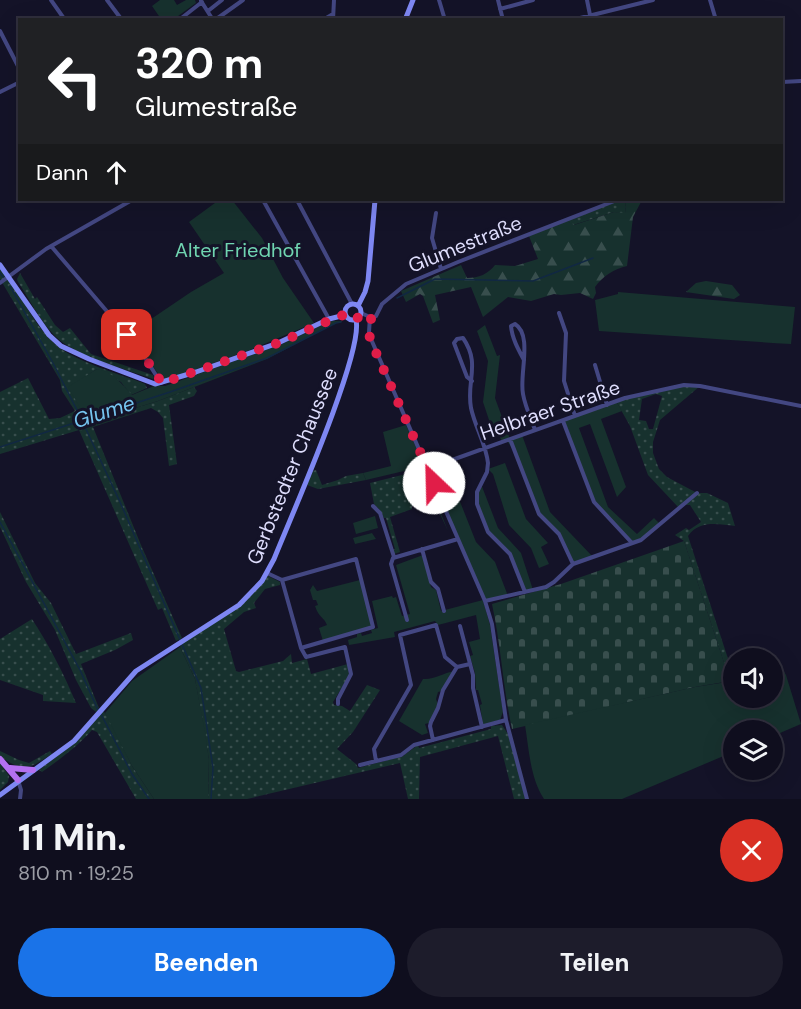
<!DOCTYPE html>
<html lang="de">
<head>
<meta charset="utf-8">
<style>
	:root { --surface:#0f0e1e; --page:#1d1c2b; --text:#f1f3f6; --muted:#9b9ca4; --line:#2f2e3c; --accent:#1a73e8 }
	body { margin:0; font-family:"DM Sans",sans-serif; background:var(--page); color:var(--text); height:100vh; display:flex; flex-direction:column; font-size:22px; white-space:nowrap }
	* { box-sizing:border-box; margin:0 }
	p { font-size:20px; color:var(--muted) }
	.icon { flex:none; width:33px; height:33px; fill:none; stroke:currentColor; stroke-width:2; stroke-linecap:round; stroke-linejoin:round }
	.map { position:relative; height:799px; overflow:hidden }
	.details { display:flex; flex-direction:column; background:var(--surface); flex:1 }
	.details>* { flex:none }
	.top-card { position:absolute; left:18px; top:18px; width:765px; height:183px; border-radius:0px; box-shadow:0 6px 24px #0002,0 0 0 2px var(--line); background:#202124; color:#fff; overflow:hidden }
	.tools { position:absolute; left:723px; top:648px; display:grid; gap:12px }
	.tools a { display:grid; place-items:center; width:60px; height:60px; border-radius:50%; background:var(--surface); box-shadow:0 6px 24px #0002,0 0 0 2px var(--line); font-size:30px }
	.pin { position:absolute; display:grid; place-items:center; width:51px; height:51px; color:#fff; margin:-26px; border-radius:12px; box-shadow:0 3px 9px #0006 }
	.me { position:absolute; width:66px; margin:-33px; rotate:336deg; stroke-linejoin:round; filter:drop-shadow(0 0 4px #0008) }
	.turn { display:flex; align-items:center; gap:21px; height:126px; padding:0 18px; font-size:27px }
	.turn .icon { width:78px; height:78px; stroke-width:2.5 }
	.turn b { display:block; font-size:42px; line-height:51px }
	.then { display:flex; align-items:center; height:57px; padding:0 18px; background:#0003; gap:12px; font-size:22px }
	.round { display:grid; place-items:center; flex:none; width:63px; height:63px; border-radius:32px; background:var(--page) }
	.summary { display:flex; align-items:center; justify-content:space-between; height:102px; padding:0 18px }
	h1 { font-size:36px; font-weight:800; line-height:45px }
	.cta { display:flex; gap:12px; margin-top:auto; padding:12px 18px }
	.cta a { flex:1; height:69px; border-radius:36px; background:var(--accent); color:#fff; font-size:24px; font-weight:800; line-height:69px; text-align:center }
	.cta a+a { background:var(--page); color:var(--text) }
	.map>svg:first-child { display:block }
</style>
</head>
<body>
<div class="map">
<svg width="801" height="799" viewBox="0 0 801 799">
	<defs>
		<pattern id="grass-dots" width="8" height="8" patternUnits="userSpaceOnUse" patternTransform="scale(1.5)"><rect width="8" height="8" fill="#17312e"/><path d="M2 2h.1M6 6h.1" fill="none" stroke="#384e4d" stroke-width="1.8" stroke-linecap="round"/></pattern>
		<pattern id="forest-firs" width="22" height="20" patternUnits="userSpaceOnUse" patternTransform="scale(1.5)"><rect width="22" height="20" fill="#17312e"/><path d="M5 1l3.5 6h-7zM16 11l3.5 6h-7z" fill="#384e4d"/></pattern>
		<pattern id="cemetery-stones" width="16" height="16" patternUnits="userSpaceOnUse" patternTransform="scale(1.5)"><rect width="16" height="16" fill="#17312e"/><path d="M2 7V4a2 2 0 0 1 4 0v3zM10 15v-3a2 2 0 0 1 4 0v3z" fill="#384e4d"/></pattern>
	</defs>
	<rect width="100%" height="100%" fill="#141328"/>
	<path fill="url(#grass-dots)" fill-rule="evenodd" d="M620,200H625L626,214L614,212L573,225L567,221Z
		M0,268C20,292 32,323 55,344C73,361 120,374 145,384L147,388L131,395L121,382L97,369L85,377L82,411L79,412L84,424L158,401L194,387L197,391L194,396L169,405L177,464L169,466L163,418L158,412L151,408L93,427L141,545L182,638L176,641L162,608L158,610L79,430L0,454V392L28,378L49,419L60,418L75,411L62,391L60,380L0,279Z
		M20,273L35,299L37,297L55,325L63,332L70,328L91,354L153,375L154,378L153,379C125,369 75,356 55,336C40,321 30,300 18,282L17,279Z
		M684,385L700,386L660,420L653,442V453L659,469L667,477L697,493H707L728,503L735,526C718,524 699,520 688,536L733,674V681H730L684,541L675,535L686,528L689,530L701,522L690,505H683L679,508L648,475L630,426L616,401ZM656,394L662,396L653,429H649L646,421L639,420L642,399Z
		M316,470L322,485L338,480L346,476L363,473L366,480L318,489L307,485L313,471Z
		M414,472H418L428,501L412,506V509L390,517L400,552L394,554L392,550L395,549L386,518H384L379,509L374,504L370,483Z
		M0,512L35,583L51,603L76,654L131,633L133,640L115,650L81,664L99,708L96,712L91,708L76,680L55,630L26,582L0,527Z
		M268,576L280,582V585L265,589L254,603L256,608L244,612L224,629L236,671L239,672L283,661L291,654L292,663L307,659L311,674L348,664L349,676L333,702L334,705L342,706L350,711L367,685L380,690L353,732L337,749L356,764L358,768L403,756L418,745L419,748L491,729V726L502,725L508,734L527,799H514L498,736L420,757L419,799H408L400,763L247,799H208L209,760L195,679L180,647L183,643L239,607Z
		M32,619C49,645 64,674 76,703L43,701V695L0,680V639Z
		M103,711L110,719L132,766L154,799H136L97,732L92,730C77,747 60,759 42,772L39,770L77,741Z
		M0,751L19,760L29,763L50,751L52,754C29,769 23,773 0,756Z
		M0,763L9,776L8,782L0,790Z"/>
	<path fill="url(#forest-firs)" d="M625,200H642L633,217L627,266C614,269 603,276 595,287L596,293L593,299L580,293L561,295L554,294L531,301L508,297L483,317L471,287L435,295L440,320L433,323L423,296L420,294L406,302L401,291L461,265L467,278C479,278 488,274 495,265L515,266L538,259L529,236L567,221L574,225L614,212L626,213Z
		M706,281L732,285L740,295L734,299L686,292L696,283Z"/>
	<path fill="url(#cemetery-stones)" d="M684,541L730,681L695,687L512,729C503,688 501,645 492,604L561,584Z"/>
	<path fill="#17312e" d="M160,0H174L177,5L186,0H195L196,3L174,19H161L152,6Z
		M219,200H232L262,238L283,278L314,323L250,350L166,380L162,379L129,334L191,292L224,273L189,222Z
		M618,292L795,307L791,344C727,340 663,335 599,331L595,300L618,294Z
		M331,321H342V322L336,323L267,359L158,401L84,424L79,412L82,411L68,387L97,369C112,371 122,384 132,395L154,386H165L282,344Z
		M485,325L497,356L500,355L495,398L510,439L522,435L550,512L593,557L573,564L559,534L539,514L517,455L507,441L502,442L497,430L493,432L483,402L488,361L477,331Z
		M616,401L622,411L601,419L626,487L617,497L590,424L579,428L608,507L637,534L654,518L661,525L641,540L632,543L596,505L563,421Z
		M406,425L422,461L421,467L366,480L363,473L391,466L383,432Z
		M505,463L526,519L548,543L541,547L549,564L539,568L531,548L509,525L493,474L488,469Z
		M425,480L428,481L448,531L425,482Z
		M481,484L498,528L521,553L533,590L525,592L510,554L488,532L476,498Z
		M455,489L476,542L495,562L508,596L485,601L440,496Z
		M375,516L378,528L356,534L353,523Z
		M372,533L376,539L355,544L353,538Z
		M423,555L431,587L436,590L441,611L483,600L490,625L503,712L500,720L483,725L480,705L482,704L478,690H476L475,673L470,656L473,655L469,642L480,639L476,615L438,625L435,621L394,632L395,637L349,645L348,640L357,637V634L361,633L362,636L372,633L371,630L378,628L372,601L392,596L393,598L396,597L402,616L410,614L396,565Z
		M360,580L371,620V627L323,641L319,628L327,625C324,617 319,618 315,606L318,605L316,600H313L310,590L313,585L317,591Z
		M180,647L195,679L205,732L209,760L208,799H154L132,766L105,713L132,681Z
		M783,670L786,675L801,724L773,736L772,730H734L733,752L622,799H544C530,778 529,749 525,725L695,687L733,681L734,698H772L773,673Z
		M454,671L442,691L438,692L436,699L438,705L429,723L425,724L428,733L422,735L399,721L423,679C434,680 443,673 454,671Z"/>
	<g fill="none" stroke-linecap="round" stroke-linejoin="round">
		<path stroke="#112843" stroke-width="1.5" d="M0,273L3,277
			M10,286L53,363L80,416
			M397,298L435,279L533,281L593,258
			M85,427L120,502L201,688L213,768L211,799
			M0,447L170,392L267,358L336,323L341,322
			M0,522L80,670L98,710
			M101,714L132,774L149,799"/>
		<path stroke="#434782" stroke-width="4" d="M51,0L65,20
			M107,0L122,20
			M439,0L445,20
			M498,0L503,20
			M587,0L591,20
			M710,0L716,20
			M201,1L213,20
			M500,9L533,0
			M208,11L222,0
			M179,20L202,2
			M215,20L243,0
			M323,20L333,14
			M333,20L334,0
			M572,20L653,0
			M0,31L20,70
			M782,82L801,81
			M0,92L20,82
			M263,200L329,319
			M297,200L352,304
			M436,213L432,238L441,269
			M51,246L140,350L161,383
			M0,283L46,249L132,200
			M361,313L370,317L369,332L371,339L485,601L492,624L506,720L527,799
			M559,313L566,333L564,381L575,416
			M371,319L376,316L382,304L406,284L458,262L617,200
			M524,360C518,349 512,338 511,326L515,324C533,335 519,375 523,394C525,406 531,419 535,430
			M595,365L607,405
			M472,381L467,377L454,343L457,339L463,338C481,364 466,381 471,408C475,427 486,444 488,463L487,472L477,492V504L488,532L510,554L525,592
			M563,421L594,502L632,543
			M510,439L539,514L559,534L573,564
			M427,469L625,398L684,385L700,386L801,406
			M373,506L380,513L394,557
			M422,549L431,582L438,589L444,611
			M267,573L282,580L356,559L373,627L301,648L282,580
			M485,601L546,587L554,582L573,564L641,540L697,493
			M407,620L391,564L393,558L458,539
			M460,626L473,675V688L482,727
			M301,648L306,657L345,647L351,674L338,699V704
			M433,740L430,726L431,722L438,708L443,690L457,667L470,664
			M376,761L374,749L411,685L400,635L436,625L445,657L457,667
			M360,765L401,755L414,745L506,720
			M18,780L21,790L20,799"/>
		<path stroke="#7e87f2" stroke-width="5" d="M405,20L413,0
			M0,265L49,335L61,346L89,359L155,384L196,372L278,343L329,319L345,315
			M345 312a8 8 0 1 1 16 0a8 8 0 1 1-16 0Z
			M358,306L365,292L368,281L375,200
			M0,795L74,741L136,671L239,605L262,581L274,559C290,519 364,352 356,320"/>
		<path stroke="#b370f0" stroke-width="6" d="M0,759L18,780
			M10,768L33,770"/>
	</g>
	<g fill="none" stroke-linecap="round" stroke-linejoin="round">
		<path stroke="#e11d48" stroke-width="10" stroke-dasharray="0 18" d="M127,335L140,350L162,383L278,343L340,316L345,315L349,319L354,320L359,317L361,313L367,315L371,319L369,332L370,339L434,483"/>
	</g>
	<g text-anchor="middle" stroke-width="6" stroke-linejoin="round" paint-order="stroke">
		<g font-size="20" fill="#deddfc" stroke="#141328">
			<text transform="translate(465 244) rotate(-22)" y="7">Glumestraße</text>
			<text transform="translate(550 410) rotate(-19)" y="7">Helbraer Straße</text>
			<text transform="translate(292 466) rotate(-68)" y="7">Gerbstedter Chaussee</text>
		</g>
		<g font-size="20" fill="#70d5b1" stroke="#141328">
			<text x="238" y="257">Alter Friedhof</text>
		</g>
		<g font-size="21" font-style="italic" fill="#76c5f1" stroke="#141328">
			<text transform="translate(104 412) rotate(-18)" y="7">Glume</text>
		</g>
	</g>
</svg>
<div class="tools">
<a><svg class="icon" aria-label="sound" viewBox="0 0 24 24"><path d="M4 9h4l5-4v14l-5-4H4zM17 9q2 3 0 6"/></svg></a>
<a><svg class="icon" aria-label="layers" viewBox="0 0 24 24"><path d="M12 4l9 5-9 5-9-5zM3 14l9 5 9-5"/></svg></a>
</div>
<div class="pin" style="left:127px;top:335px;background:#d93025"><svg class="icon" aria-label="arrive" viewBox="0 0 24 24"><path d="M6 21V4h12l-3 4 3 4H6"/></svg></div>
<svg class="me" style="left:434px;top:483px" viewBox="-20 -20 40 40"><circle r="19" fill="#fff"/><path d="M0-13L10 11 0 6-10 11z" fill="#e11d48"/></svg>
<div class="top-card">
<div class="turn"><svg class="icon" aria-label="left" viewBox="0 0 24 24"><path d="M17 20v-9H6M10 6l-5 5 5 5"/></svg><div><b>320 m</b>Glumestraße</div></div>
<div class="then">Dann<svg class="icon" aria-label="ahead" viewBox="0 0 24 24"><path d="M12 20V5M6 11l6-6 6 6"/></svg></div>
</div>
</div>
<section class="details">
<div class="summary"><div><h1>11 Min.</h1><p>810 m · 19:25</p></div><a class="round" style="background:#d93025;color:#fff"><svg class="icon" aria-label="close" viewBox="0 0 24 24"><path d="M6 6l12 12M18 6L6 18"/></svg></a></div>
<div class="cta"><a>Beenden</a><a>Teilen</a></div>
</section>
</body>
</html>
